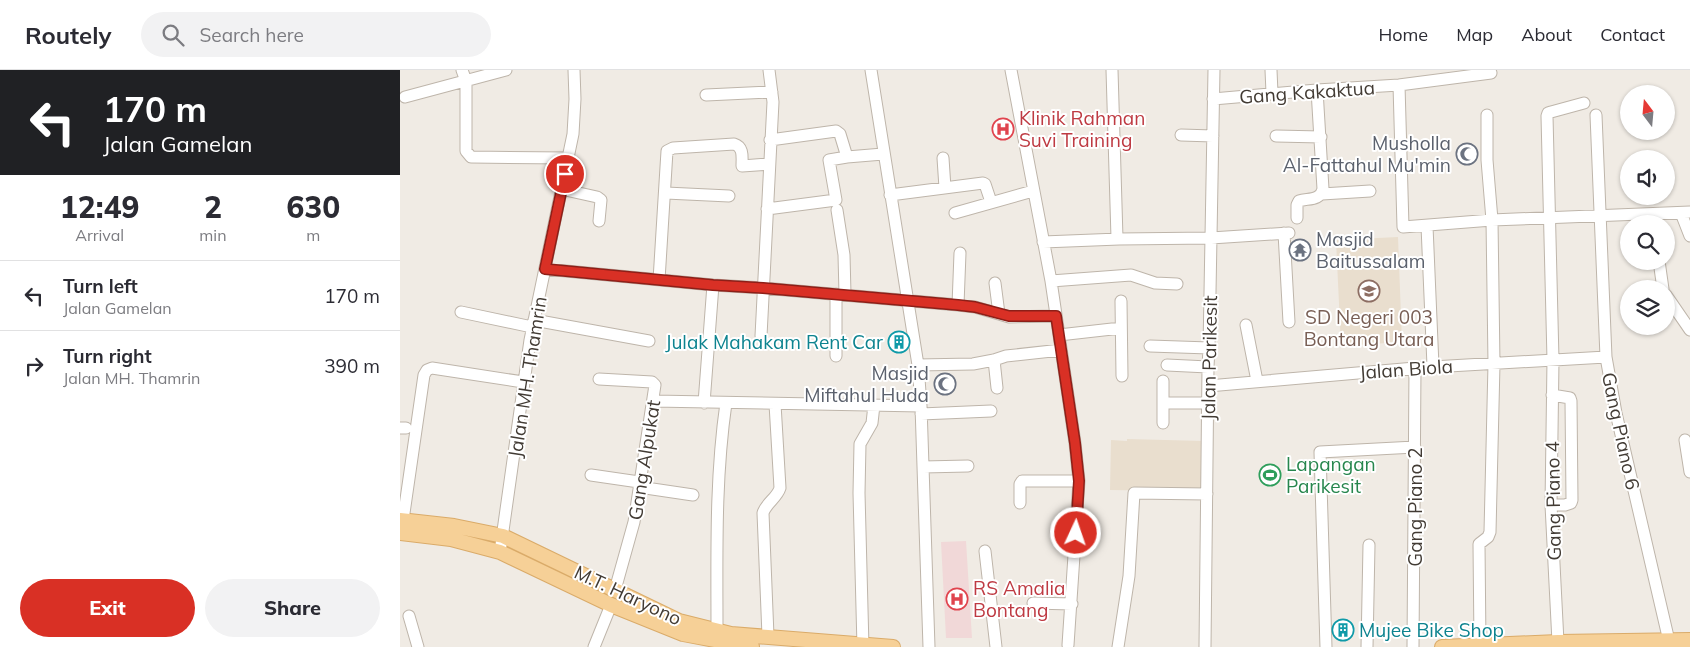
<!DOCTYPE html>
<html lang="en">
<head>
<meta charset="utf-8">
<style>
	:root { --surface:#fff; --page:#f2f2f3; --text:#2b2b33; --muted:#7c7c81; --line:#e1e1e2; --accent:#d93025 }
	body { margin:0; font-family:Mulish,sans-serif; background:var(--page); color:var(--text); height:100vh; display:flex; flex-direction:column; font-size:19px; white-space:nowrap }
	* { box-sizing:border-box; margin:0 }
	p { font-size:16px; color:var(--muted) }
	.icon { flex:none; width:28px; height:28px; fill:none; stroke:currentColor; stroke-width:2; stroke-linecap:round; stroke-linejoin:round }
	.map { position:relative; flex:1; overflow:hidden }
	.drawer { display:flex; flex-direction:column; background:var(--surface); width:400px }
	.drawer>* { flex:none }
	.hud { background:#202124; color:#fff; overflow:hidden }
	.needle { width:32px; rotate:344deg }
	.buttons { position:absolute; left:1220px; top:15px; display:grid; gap:10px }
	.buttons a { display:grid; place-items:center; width:55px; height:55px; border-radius:50%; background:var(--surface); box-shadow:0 1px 4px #0004; font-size:25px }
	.pin { position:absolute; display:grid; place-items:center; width:42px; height:42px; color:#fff; margin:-21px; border:2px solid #fff; border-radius:50%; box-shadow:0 1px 5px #0007 }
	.me { position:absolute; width:55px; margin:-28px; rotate:3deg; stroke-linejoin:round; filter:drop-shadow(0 0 4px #0008) }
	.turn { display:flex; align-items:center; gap:18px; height:105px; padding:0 20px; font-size:22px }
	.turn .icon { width:65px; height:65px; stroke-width:2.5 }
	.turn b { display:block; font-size:35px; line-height:42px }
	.eta { display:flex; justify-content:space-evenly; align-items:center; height:85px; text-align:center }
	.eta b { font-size:30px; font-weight:800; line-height:35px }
	.cta { display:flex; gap:10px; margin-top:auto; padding:10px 20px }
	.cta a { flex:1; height:58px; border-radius:30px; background:var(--accent); color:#fff; font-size:20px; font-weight:800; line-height:58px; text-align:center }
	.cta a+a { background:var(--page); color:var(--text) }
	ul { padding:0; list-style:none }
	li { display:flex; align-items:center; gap:15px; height:70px; padding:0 20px; border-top:1px solid var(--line) }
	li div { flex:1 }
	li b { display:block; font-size:19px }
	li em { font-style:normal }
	header { display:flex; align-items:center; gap:30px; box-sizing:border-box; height:70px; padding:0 25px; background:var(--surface); border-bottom:1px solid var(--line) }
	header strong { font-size:24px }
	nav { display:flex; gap:28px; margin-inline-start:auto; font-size:18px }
	.search { width:350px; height:45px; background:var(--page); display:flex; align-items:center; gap:12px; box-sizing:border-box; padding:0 18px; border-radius:28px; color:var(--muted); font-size:19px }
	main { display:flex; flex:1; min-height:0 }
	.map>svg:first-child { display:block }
</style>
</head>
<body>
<header>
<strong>Routely</strong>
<div class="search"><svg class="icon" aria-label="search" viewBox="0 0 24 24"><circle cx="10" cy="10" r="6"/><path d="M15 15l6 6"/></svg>Search here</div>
<nav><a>Home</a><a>Map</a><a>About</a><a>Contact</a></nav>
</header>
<main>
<section class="drawer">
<div class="hud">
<div class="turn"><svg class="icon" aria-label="left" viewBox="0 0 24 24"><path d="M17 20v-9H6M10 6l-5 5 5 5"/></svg><div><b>170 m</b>Jalan Gamelan</div></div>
</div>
<div class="eta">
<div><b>12:49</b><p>Arrival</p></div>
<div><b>2</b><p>min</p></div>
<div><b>630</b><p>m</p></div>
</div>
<ul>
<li><svg class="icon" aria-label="left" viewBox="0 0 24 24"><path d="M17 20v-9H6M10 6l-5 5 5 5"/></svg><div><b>Turn left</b><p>Jalan Gamelan</p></div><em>170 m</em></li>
<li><svg class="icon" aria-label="right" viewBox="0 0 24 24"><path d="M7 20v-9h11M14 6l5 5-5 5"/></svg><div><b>Turn right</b><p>Jalan MH. Thamrin</p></div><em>390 m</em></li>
</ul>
<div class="cta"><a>Exit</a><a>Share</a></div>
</section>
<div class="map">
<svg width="1290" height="577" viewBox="0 0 1290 577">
	<rect width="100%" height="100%" fill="#f0ebe4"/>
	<path fill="#e9dece" d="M998,167L1002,272L941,276L936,170Z
		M727,369L804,371L803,423L774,421L710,420L711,370L727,371Z"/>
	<path fill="#f1d8d8" d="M566,471L572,568H546L541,472Z"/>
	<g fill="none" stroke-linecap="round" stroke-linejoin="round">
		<g stroke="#beb5aa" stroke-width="13">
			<path id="minor" d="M62,0L66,11V81L71,87L168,88
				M471,0L518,295L521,336L529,577
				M611,0L651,211L675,373L679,411L668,575
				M712,0L717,168L719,169L811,168L889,163
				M871,0L872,23
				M999,15L1003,157L1092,150L1290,142
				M306,25L372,22
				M5,27L106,0
				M813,29L917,20L999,15L1091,3
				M1196,45L1206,287L1216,343L1269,571
				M781,65L813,66
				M876,66L921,67
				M370,70L436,61L440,64L447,87L483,84
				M543,88L545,118
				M161,119L197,127L201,130L199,151
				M266,123L329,126
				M922,124L970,121
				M490,125L583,113L585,114L591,132
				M367,139L436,130L429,90L447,87
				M437,140L444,185L445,224
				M555,143L633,121
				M1281,143L1290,166
				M897,148V135L899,131C908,128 920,131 923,119L917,20
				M1027,156L1033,296
				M884,163L889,252
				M643,172L719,169
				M1259,191L1263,219
				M145,199L313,215L363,218L558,235L575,237L609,247L656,246
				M259,210L267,81L273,78L334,74C344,77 342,87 342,96L369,94
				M651,211L731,205L755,213L777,214
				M595,213L599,244
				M1266,225L1290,260
				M721,231L722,306
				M558,235L560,183
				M61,242L132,257
				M134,250L249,271
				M846,255L857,311
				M659,265L721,258
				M361,266L373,32L369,0
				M750,276L809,278
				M436,286V224
				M594,290L597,318
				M518,295L573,294L594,290L606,286L661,280
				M767,295L808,297
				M199,309L252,312L255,315L234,452L215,520
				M808,316L1015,298L1206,287
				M254,331L521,336
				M304,333L313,215
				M763,333V311
				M521,344L591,341
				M763,353V333H807
				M0,358H6
				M1285,370L1290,402
				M523,397L568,396
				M191,405L239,412
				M239,417L293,425
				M620,433V414L622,411H679
				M1151,435H1165L1171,433L1172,430L1171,331L1170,328L1152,325
				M3,450L24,305L27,300L32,298L123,312
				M585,481L596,577
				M100,482L130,270L173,64L175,29L174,0
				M633,533L672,534
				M9,546L18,577
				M317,561C317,485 315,409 326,333
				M368,566L363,443C366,433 377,428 380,418L375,334
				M1158,572L1151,435L1153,290L1147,46L1148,43L1151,42L1184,33
				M1080,575L1079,474L1088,467L1090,462L1094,294L1092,150L1087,90V45
				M194,577L211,535
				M463,577L459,423L460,374L472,353L474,335
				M718,577L729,506L734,423L807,424
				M805,577L808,297L809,278L814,0
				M926,577L920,382L1015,377
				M967,577L969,475
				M1013,577L1015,298"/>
		</g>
		<g stroke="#daab69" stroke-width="16">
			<path id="major" d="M0,450L54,456L103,466L279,551L331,564L493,577
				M0,463L51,469L100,482L211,535L283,564L352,577
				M1042,577L1158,572L1290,570"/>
		</g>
		<use href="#minor" stroke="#fff" stroke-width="11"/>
		<use href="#major" stroke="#f6d097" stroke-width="14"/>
	</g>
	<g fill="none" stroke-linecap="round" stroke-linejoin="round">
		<g stroke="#8d1f18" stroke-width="12">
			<path id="route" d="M165,104L145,199L313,215L363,218L558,235L575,237L609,246H656L675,373L679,411L676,463"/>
		</g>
		<use href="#route" stroke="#d93025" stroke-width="9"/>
	</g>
	<defs>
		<g id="hospital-ring" transform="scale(1.125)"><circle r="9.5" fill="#fff" stroke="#e0444e" stroke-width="1.5"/><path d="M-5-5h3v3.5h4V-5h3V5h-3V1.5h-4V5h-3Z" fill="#e0444e"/></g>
		<g id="mosque-ring" transform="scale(1.125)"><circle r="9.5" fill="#fff" stroke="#6b7280" stroke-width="1.5"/><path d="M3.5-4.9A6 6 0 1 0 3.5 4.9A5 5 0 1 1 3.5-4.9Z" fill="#6b7280"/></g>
		<g id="temple-ring" transform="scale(1.125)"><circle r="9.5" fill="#fff" stroke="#6b7280" stroke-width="1.5"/><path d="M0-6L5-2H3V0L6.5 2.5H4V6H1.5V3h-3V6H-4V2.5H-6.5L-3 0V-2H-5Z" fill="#6b7280"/></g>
		<g id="school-ring" transform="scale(1.125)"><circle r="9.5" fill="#fff" stroke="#8d6e63" stroke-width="1.5"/><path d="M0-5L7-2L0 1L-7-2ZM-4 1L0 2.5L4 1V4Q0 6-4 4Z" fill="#8d6e63"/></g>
		<g id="building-ring" transform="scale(1.125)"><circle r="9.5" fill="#fff" stroke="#0f9aa8" stroke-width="1.5"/><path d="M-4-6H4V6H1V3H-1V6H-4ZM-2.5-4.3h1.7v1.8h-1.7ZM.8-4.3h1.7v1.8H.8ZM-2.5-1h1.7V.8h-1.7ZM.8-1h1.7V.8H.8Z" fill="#0f9aa8"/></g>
		<g id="stadium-ring" transform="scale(1.125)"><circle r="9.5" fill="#fff" stroke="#2e9e5b" stroke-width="1.5"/><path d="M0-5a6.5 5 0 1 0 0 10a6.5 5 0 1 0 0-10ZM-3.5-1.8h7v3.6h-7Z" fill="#2e9e5b"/></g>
	</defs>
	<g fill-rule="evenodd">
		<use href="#hospital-ring" x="603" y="59"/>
		<use href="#mosque-ring" x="1067" y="84"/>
		<use href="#temple-ring" x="900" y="180"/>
		<use href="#school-ring" x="969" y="221"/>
		<use href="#building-ring" x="499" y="272"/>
		<use href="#mosque-ring" x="545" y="314"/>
		<use href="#stadium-ring" x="870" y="405"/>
		<use href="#hospital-ring" x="557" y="529"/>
		<use href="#building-ring" x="943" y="560"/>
	</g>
	<g text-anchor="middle" stroke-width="4" stroke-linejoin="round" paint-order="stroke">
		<g font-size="19" fill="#423b34" stroke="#fff">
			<text transform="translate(907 22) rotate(-4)" y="7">Gang Kakaktua</text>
			<text transform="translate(809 288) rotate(-89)" y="7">Jalan Parikesit</text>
			<text transform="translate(1006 299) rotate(-4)" y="7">Jalan Biola</text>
			<text transform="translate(127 307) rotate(-81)" y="7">Jalan MH. Thamrin</text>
			<text transform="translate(1221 361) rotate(78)" y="7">Gang Piano 6</text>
			<text transform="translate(244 390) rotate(-81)" y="7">Gang Alpukat</text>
			<text transform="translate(1153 431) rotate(-91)" y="7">Gang Piano 4</text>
			<text transform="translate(1015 437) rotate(-90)" y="7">Gang Piano 2</text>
			<text transform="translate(228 525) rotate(25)" y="7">M.T. Haryono</text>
		</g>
		<g font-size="19" fill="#be3a42" stroke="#fff" text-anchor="start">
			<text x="619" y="55">Klinik Rahman<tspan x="619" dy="22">Suvi Training</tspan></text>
			<text x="573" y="525">RS Amalia<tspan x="573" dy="22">Bontang</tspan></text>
		</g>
		<g font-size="19" fill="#5b616d" stroke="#fff" text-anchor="end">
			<text x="1051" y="80">Musholla<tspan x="1051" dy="22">Al-Fattahul Mu'min</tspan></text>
			<text x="916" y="176" text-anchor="start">Masjid<tspan x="916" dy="22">Baitussalam</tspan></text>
			<text x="529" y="310">Masjid<tspan x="529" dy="22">Miftahul Huda</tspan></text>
		</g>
		<g font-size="19" fill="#785e54" stroke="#fff">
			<text x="969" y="254">SD Negeri 003<tspan x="969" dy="22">Bontang Utara</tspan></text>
		</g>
		<g font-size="19" fill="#0d838f" stroke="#fff" text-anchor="end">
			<text x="483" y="279">Julak Mahakam Rent Car</text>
			<text x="959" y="567" text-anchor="start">Mujee Bike Shop</text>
		</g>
		<g font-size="19" fill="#27864d" stroke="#fff" text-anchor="start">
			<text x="886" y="401">Lapangan<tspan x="886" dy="22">Parikesit</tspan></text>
		</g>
	</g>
</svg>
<div class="buttons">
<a><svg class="needle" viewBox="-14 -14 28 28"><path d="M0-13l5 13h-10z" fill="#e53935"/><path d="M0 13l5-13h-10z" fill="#7c7c81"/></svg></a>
<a><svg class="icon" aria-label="sound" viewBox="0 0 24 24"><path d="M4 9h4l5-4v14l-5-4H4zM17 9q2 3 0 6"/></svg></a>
<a><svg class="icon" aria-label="search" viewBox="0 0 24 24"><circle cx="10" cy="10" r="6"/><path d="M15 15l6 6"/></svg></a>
<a><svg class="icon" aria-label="layers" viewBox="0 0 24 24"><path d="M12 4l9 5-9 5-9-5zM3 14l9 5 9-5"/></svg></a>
</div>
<div class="pin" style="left:165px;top:104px;background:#d93025"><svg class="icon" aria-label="arrive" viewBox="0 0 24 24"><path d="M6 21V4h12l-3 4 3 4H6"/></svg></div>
<svg class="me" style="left:676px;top:463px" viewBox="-20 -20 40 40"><circle r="17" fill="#d93025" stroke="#fff" stroke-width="3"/><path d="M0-11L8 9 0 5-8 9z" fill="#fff"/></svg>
</div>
</main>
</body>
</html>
